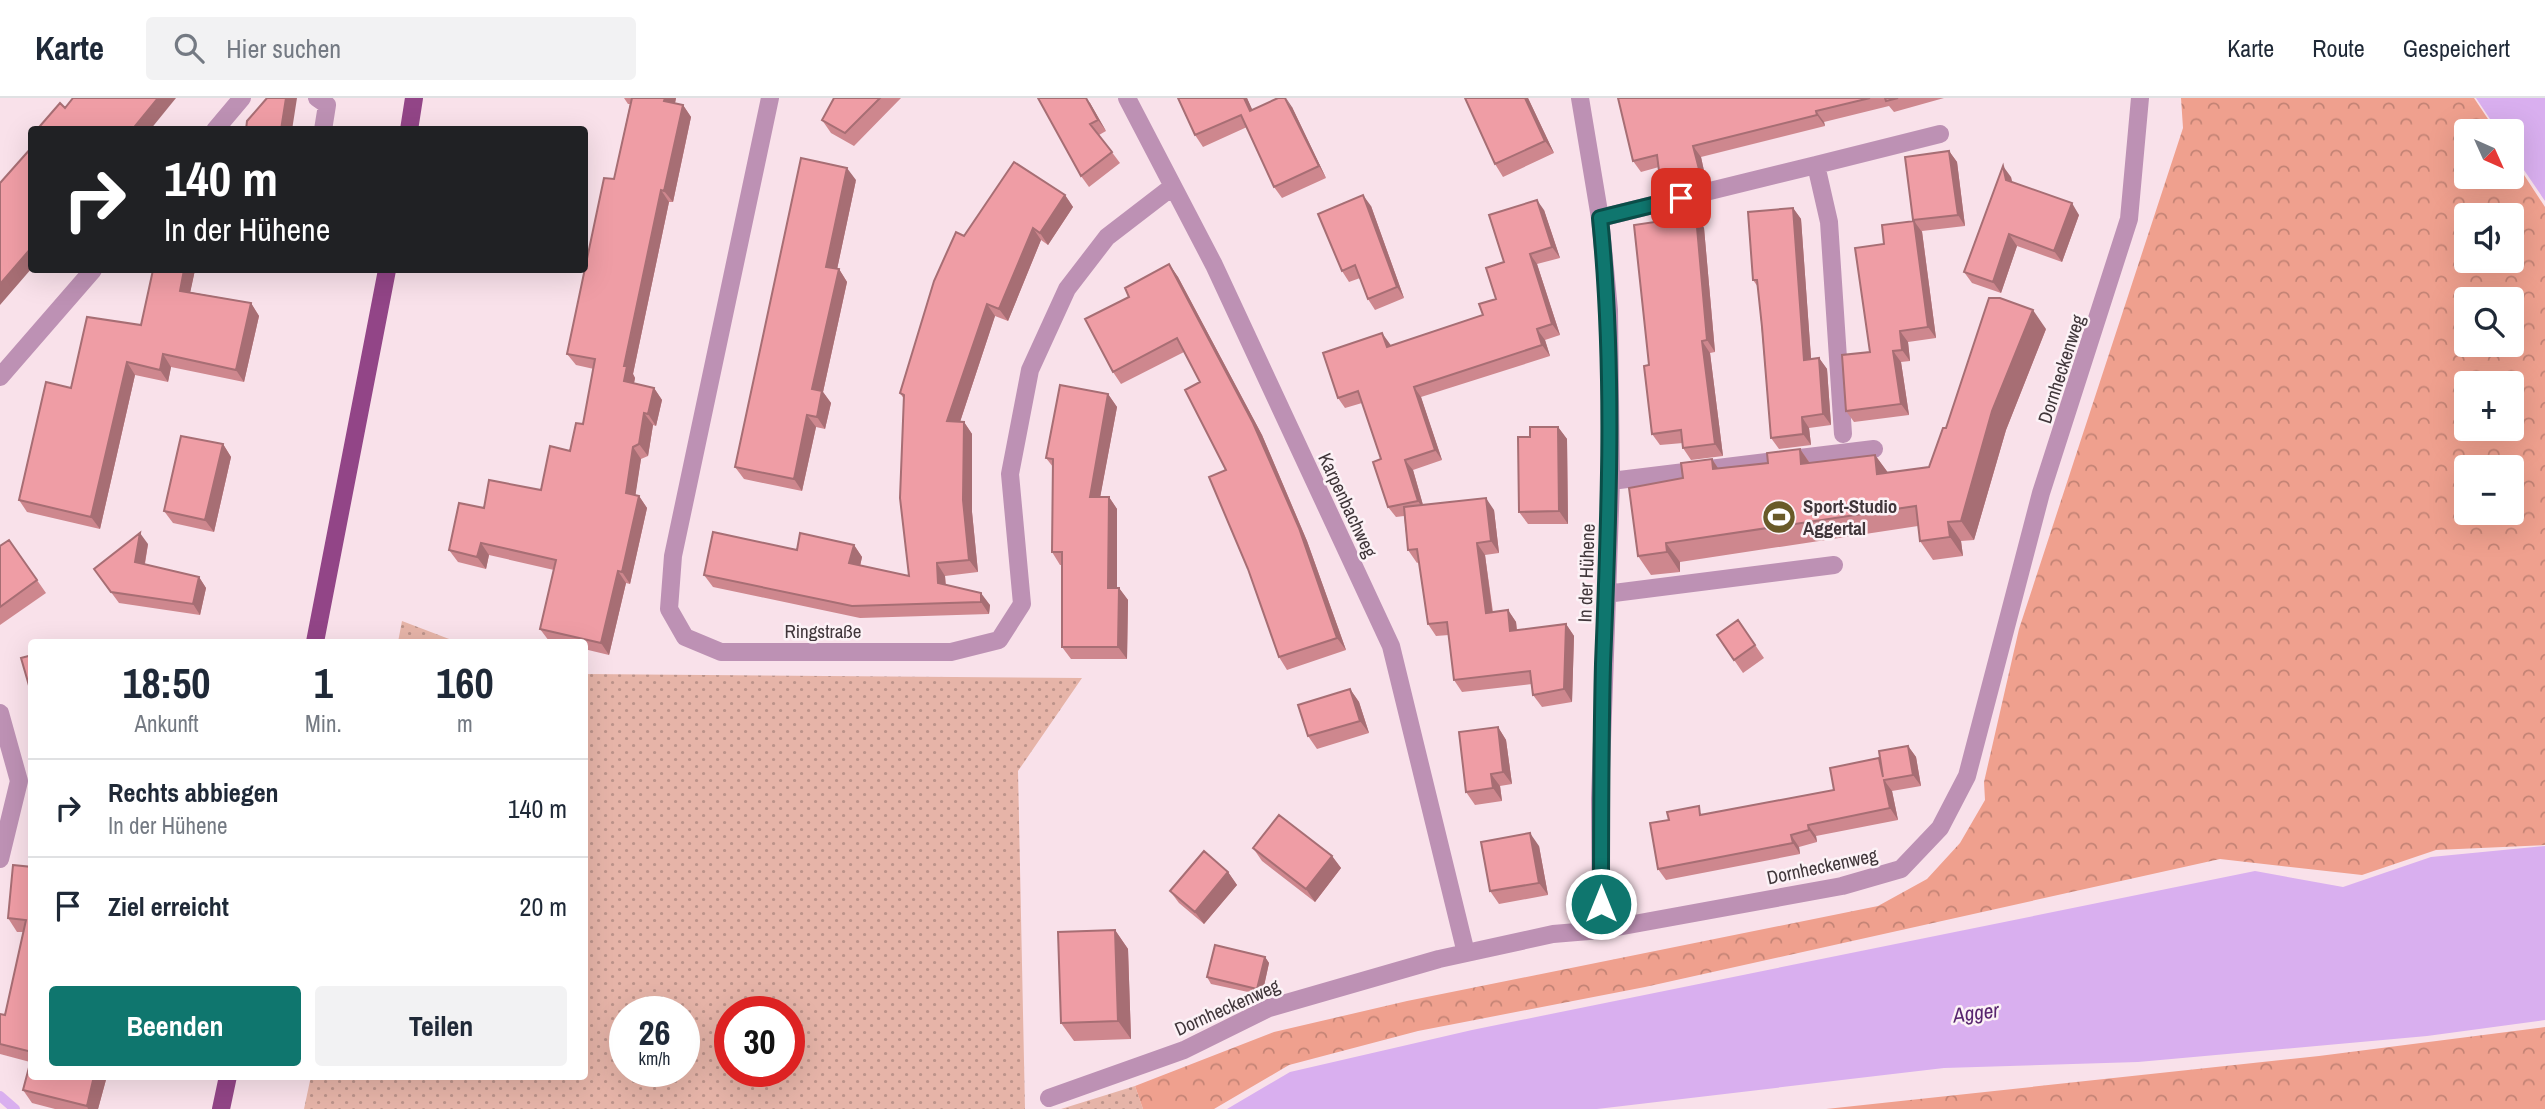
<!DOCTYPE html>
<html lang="de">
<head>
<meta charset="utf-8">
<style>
	:root { --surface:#fff; --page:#f2f2f3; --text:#1f2937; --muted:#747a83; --line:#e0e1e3; --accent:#0f766e }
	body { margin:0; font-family:"Archivo Narrow",sans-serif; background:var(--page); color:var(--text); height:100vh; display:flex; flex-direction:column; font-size:26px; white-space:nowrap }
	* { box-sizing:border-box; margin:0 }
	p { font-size:23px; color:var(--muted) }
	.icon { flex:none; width:38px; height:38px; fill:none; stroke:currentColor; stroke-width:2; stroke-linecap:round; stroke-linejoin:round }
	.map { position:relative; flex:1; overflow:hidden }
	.details { position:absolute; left:28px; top:541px; width:560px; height:441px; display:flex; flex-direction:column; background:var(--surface); border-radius:7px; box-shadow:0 7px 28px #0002 }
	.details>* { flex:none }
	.hud { position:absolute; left:28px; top:28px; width:560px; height:147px; border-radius:7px; box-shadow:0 7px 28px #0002; background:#202124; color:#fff; overflow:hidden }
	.needle { width:46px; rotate:135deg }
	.fabs { position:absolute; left:2454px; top:21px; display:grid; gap:14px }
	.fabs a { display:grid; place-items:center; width:70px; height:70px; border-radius:7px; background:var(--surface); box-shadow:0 7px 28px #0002; font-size:35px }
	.speed { position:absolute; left:609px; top:898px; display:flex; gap:14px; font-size:35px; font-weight:700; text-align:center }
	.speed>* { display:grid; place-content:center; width:91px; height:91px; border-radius:50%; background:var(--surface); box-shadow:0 7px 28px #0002; line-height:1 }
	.speed small { font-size:18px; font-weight:400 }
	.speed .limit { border:10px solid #d22; background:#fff; color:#111 }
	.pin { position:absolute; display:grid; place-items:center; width:60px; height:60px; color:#fff; margin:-30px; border-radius:14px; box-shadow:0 4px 10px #0006 }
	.me { position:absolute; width:77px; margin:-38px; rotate:0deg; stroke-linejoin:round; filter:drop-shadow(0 0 5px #0008) }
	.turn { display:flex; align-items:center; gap:24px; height:147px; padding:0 21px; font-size:32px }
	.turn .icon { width:91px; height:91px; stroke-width:2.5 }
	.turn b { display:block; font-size:49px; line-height:60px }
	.eta { display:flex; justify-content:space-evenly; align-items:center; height:119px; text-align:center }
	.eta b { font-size:42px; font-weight:700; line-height:49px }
	.cta { display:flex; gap:14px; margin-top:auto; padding:14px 21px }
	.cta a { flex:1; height:80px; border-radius:7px; background:var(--accent); color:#fff; font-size:28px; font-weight:700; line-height:80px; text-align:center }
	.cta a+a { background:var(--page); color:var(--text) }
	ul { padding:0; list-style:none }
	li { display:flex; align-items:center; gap:21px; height:98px; padding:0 21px; border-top:2px solid var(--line) }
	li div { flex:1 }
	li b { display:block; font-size:26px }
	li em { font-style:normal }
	header { display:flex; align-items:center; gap:42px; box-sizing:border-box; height:98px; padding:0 35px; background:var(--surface); border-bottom:2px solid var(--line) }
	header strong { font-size:33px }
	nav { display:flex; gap:38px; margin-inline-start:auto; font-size:24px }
	.search { width:490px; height:63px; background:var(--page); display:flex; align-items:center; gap:18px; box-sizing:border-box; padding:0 24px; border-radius:7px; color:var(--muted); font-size:26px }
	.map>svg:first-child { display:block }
</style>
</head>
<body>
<header>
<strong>Karte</strong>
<div class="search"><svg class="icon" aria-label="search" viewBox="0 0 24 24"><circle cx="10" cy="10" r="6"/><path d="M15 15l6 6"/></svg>Hier suchen</div>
<nav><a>Karte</a><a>Route</a><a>Gespeichert</a></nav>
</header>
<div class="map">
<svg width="2545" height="1011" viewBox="0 0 2545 1011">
	<defs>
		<pattern id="grass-dots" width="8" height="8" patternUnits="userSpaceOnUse" patternTransform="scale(1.75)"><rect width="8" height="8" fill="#e6b4a8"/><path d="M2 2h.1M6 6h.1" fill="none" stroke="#bc938a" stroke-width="1.8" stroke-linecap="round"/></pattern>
		<pattern id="forest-crowns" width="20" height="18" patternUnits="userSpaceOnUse" patternTransform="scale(1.75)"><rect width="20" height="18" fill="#efa08e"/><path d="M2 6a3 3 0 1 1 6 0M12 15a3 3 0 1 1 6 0" fill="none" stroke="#c38375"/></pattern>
	</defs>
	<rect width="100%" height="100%" fill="#f9e1ea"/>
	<path fill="url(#grass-dots)" fill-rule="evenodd" d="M402,523L457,544H398Z
		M585,576L1082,580L1018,673L1025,1011H304L311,978H584ZM625,914H684V973H625ZM730,914H789V973H730Z
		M1135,988L1143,1011H1061Z"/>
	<path fill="url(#forest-crowns)" fill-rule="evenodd" d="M2181,0H2474L2496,33H2466V79H2511V57L2545,109V747L2436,752L2362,777L2220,761L1645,889L1418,933L1289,967L1214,1011H1143L1135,988L1274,934L1407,903L1878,808L1927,781L1960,745L1985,702L1984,684L2019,531L2183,30ZM2466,117H2511V163H2466ZM2466,201H2511V247H2466ZM2466,285H2511V331H2466ZM2466,369H2511V415H2466Z
		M2545,929V1011H1826L2319,958Z"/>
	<path fill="#d9afef" d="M2476,0H2545V103L2511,53V33H2498Z
		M2545,748V922L2427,938L2138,964L1944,970L1597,1011H1227L1290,974L1472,932L2255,773L2343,789L2431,759Z"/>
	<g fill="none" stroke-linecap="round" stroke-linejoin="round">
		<path stroke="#d9afef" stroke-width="10" d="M0,998L15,1011"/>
		<path stroke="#bd91b4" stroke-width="18" d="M317,0L327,7L323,32
			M770,0L673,458L669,511L685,539L721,554H951L999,542L1022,506L1010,376L1030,272L1067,191L1107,139L1172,89
			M1127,0L1214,167L1391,548L1466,855
			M1580,0L1600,120L1609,212L1611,383L1600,701L1601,832
			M215,32L242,0
			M1816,67L1940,36
			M1600,120L1816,67L1829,124L1843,336
			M0,279L93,172
			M1611,383L1874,351
			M1606,496L1834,467
			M0,615L19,683L0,761
			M1049,1000L1184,952L1269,910L1439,861L1553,836L1601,832L1842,788L1901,771L1940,730L1967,678L2041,395L2129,121L2140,0"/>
		<path stroke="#924587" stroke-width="18" d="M409,32L414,0
			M315,544L387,172
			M221,1011L228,978"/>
	</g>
	<path fill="#ce878e" d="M624,0H676L675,5L683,7L691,19L673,104H669L633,276L635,280L634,285L654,290L662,302L656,328L653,327L648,358L641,361L635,397L639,398L647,410L630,486L626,485L609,557L584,551V544H556L549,543L540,531L554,472L489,457L486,471L458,464L449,452L484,410L541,392L570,353L583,326L594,271L576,267L567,256L614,81L630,6H628Z
		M834,0H901L854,48L831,35L822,22Z
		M1247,0L1252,12L1292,9L1326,80L1282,100L1274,89L1247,29L1203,49L1195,37Z
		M1528,0L1554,55L1503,79L1495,66Z
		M1618,0H1944L1894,14L1889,8L1824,24L1825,28L1701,59L1706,82L1668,92L1660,81L1659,69L1641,74L1633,63Z
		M1090,5L1106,33L1099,37L1120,65L1089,89L1081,78Z
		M1949,53L1957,64L1965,128L1922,133L1936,240L1908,244L1910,263L1901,264L1909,317L1854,324L1846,313L1870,254L1884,146L1914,123Z
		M2011,79L2012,84L2079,117L2062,164L2017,148L2001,195L1972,185L1964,174Z
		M856,82L837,171H839L847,184L823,294L831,305L825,331L816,329L802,393L744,381L735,369Z
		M1065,97L1073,109L1048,147L1041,142L1008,223L995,218L960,324H964L972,336V414L978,474L945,478L946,487L990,507L989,516L860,520L713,489L704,477L797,452L854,447L862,459L860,468L909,478L904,301L900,295L964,138Z
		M1371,108L1404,200L1375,212L1368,201L1360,180L1349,184L1342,173Z
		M1793,110L1801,121L1811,261L1819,260L1827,271L1831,327L1809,330L1811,347L1779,351L1771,340L1758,189L1753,182Z
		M1544,112L1560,160L1537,166L1560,237L1545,242L1550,258L1421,299L1442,362L1413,372L1423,407L1494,412L1499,455L1485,457L1493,514L1508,512L1516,524L1517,532L1566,526L1574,538L1572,604L1542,609L1533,597L1532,586L1462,594L1454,582L1449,537L1436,538L1428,526L1419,464L1417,465L1408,452L1404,418L1396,419L1388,409L1381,361L1362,305L1345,310L1338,300L1390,246L1391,248L1483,217L1496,201L1504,164Z
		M1696,118L1704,130L1715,254L1710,255L1723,358L1691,362L1683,350V345L1660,347L1652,336L1649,267Z
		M1169,166L1178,179L1262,337L1307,443L1346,552L1287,572L1279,559L1226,372L1200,284L1184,254L1121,286L1113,274L1129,199Z
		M153,172H195L190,194L251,205L259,218L244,284L171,269L168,284L135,277L100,431L27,414L19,402L71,290L141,227Z
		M2046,231L2006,332L1974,442L1961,443L1963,458L1933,462L1920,443L1918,428L1680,464V474L1651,477L1638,458L1712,361L1718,370L1768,365L1800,351L1810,365L1875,357L1888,375L1929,369L1946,330Z
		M1108,296L1117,309L1100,399H1109L1117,411V490H1119L1128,502L1127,561H1071L1062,549V467H1060L1052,454L1053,369L1046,360Z
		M1558,329L1567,341L1568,426H1528L1519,414L1530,339Z
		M223,346L231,359L214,434L173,425L164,413Z
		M9,442L46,495L0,527V448Z
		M148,446L145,466L199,479L206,490L200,517L119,505L94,471Z
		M1738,522L1764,560L1743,575L1717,537Z
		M1350,591L1359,604L1369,635L1317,651L1308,638Z
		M1498,629L1506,642L1512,686L1500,688L1502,703L1475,707L1466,694Z
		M1908,648L1916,659L1921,688L1892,693L1898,722L1816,738L1817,744L1799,749L1800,756L1666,782L1658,771L1705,717L1834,692Z
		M1539,748L1548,797L1499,806L1490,793Z
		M1253,750L1332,758L1341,770L1315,804L1262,763Z
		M32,769V978H107L98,1011H55L32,1005L23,992L30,964L0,956V916L5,917L23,834H17L8,820Z
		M1228,774L1237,787L1204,826L1179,805L1170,793Z
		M1115,832L1128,851L1131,941L1074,943L1061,925Z
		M1265,859L1269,865L1262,897L1211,886L1207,879Z"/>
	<path fill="#a76e74" d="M158,0H176L150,32H132Z
		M286,0H297L292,32H281Z
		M665,0H676L673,15L664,3Z
		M1086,0L1090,5L1106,33L1098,22Z
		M1244,0H1247L1258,24L1250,13Z
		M1286,0L1292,9L1326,80L1319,68Z
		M1525,0H1528L1554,55L1545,43Z
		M683,7L691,19L673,104L664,93Z
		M1816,13L1824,24L1825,28L1817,17Z
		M1693,48L1701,59L1706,82L1699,71Z
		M1949,53L1957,64L1965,128L1958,117Z
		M2003,68L2011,79L2014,93L2006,82Z
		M847,70L856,82L835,181L826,169Z
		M661,92L669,104L633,276L635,280L632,295L624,283V268Z
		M1065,97L1073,109L1048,147L1040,135Z
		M1363,97L1371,108L1404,200L1397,189Z
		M1537,102L1544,112L1560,160L1552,149Z
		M2072,105L2079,117L2062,164L2054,153Z
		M1793,110L1801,121L1812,273L1804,262Z
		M1696,118L1704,130L1715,254L1707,242Z
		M1914,123L1922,134L1936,240L1928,229Z
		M1033,130L1041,142L1008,223L999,211Z
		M2009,136L2017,148L2001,195L1993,184Z
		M32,149V170L0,207V186Z
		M1530,156L1537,166L1560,237L1552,226Z
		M1169,166L1178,179L1262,337L1307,443L1346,552L1337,540Z
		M839,171L847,184L823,294L831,305L825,331L817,319L812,291Z
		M184,172H195L188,205L180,193Z
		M251,205L259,218L244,284L236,272Z
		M987,206L995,218L956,336L947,323Z
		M2033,212L2046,231L2006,332L1974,442L1961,423L1992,313Z
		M1537,231L1545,242L1550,258L1542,247Z
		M1900,233L1908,244L1910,263L1902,252Z
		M1382,235L1390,246L1395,260L1387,249Z
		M1702,243L1710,255L1723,358L1715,346Z
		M1893,253L1901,264L1909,317L1901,306Z
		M163,256L171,269L168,284L160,272Z
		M1819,260L1827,271L1831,327L1823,316Z
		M127,264L135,277L100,431L91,419Z
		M1414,289L1421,299L1442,362L1435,352Z
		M654,290L662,302L656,328L648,316Z
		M1108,296L1117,309L1098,411L1090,399Z
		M644,315L653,327L648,358L639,346Z
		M807,317L816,329L802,393L794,381Z
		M1802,319L1809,330L1811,347L1803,336Z
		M964,324L972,336V414L978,474L969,462L963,402Z
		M1558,329L1567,341L1568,426L1559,413Z
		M223,346L231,359L214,434L205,422Z
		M633,349L641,361L634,407L626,395Z
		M1800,351L1813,370L1801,366Z
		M1875,357L1889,376H1877Z
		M1712,361L1725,381L1713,371Z
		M1405,362L1413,372L1425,414L1418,403Z
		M639,398L647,410L630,486L622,474Z
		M1109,399L1117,411V502L1108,490Z
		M1486,400L1494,412L1499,455L1491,443Z
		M1948,424L1961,443L1963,458L1950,439Z
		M140,435L148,446L143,475L135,464Z
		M481,445L489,457L486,471L477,459Z
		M1477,445L1485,457L1494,527L1486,515Z
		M1666,445L1680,464V474L1667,454Z
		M854,447L862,459L858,477L849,465Z
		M937,465L945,478L946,497L938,485Z
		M618,473L626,485L609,557L601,545Z
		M199,479L206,490L200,517L193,506Z
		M1119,490L1128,502L1127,561L1118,549Z
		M981,495L990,507L989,516L981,504Z
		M1508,512L1516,524L1518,546L1510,533Z
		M1566,526L1574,538L1572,604L1564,591Z
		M1350,591L1359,604L1369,635L1360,623Z
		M1498,629L1506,642L1512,686L1503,674Z
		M1908,648L1916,659L1921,688L1913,677Z
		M1491,676L1500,688L1502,703L1493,690Z
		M1884,682L1892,693L1898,722L1890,710Z
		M1808,727L1816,738L1817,744L1809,732Z
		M1530,735L1539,748L1548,797L1539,785Z
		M1791,737L1799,749L1800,756L1793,745Z
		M1332,758L1341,770L1315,804L1306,791Z
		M1228,774L1237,787L1204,826L1195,814Z
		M1115,832L1128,851L1131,941L1118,923Z
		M1265,859L1269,865L1262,897L1257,891Z
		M94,978H107L98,1011H88L87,1008Z"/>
	<path fill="#ef9da5" stroke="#a76e74" stroke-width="2" d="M73,0H158L132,32H44L40,28L60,5L65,10Z
		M267,0H286L281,32H246L247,23Z
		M632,0H665L664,3L683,7L664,93L661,92L624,268H627L624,283L654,290L648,316L644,315L639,346L633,349L626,395L639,398L622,474L618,473L601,545L540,531L556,462L481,445L477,459L449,452L459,405L484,410L489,382L541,392L550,348L570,353L576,325L583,326L595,261L567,256L604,80L614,81Z
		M834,0H880L845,35L822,22Z
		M1038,0H1086L1098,22L1090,26L1112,54L1081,78Z
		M1178,0H1244L1250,13L1278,0H1285L1319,68L1274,89L1241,17L1195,37Z
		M1465,0H1525L1545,43L1495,66Z
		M1618,0H1870L1816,13L1817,17L1693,48L1699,71L1660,81L1657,57L1633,63Z
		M1885,0H1898L1886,3Z
		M32,49V149L0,186V85Z
		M1949,53L1958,117L1913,122L1905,59Z
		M801,60L847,70L826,169L839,171L812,291L822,293L817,319L807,317L794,381L735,369Z
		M1014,64L1065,97L1040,135L1033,130L999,211L987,206L947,323L964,324L963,402L969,462L937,465L938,485L981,495V504L852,508L704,477L713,434L797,452L800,435L854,447L849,465L909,478L900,400L904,297L900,295L934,183L956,134L964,138Z
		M2003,68L2006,82L2072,105L2054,153L2009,136L1993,184L1964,174Z
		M1363,97L1397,189L1368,201L1355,167L1342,173L1318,116Z
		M1537,102L1552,149L1530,156L1552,226L1537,231L1542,247L1414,289L1435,352L1405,362L1418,403L1388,409L1373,364L1381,361L1358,293L1338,300L1323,255L1382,235L1387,249L1483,217L1479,206L1496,201L1486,170L1504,164L1489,117Z
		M1793,110L1804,262L1819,260L1823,316L1802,319L1803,336L1771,340L1762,229L1757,182H1753L1748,114Z
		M1696,118L1707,242L1702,243L1715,346L1683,350L1681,332L1652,336L1644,268L1649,267L1634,127Z
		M1914,123L1928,229L1900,233L1902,252L1893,253L1901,306L1846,313L1842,257L1870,254L1855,150L1884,146L1882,127Z
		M1169,166L1253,325L1299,430L1337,540L1279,559L1248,471L1209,379L1226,372L1185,292L1200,284L1177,240L1113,274L1085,221L1129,199L1125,190Z
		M153,172H184L180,193L251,205L236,272L163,256L160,272L127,264L91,419L19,402L46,284L71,290L87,219L141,227Z
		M1989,200H2000L2033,212L1992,313L1961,423L1948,424L1950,439L1920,443L1916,408L1666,445L1667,454L1638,458L1629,390L1683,380L1681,365L1712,361L1713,371L1768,365L1767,355L1800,351L1801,366L1875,357L1877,376L1929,369L1943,330H1946Z
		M1060,287L1108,296L1090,399H1109L1108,490H1119L1118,549H1062V454H1052L1053,361L1046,360Z
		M1530,329H1558L1559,413L1519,414L1518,339H1530Z
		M181,338L223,346L205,422L164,413Z
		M1486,400L1491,443L1477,445L1486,515L1508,512L1510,533L1566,526L1564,591L1533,597L1530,573L1454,582L1447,524L1428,526L1417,451L1408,452L1404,409Z
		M140,435L135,464L199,479L193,506L111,494L94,471Z
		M9,442L37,482L0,509V448Z
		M1738,522L1755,547L1734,562L1717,537Z
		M32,557V598L21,560Z
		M1350,591L1360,623L1308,638L1298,607Z
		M1498,629L1503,674L1491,676L1493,690L1466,694L1459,634Z
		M1908,648L1913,677L1884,682L1890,710L1808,727L1809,732L1791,737L1793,745L1658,771L1650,725L1669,722L1667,714L1699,708L1700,717L1834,692L1830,670L1879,660L1883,679L1879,653Z
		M1279,717L1332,758L1306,791L1253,750Z
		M1530,735L1539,785L1490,793L1481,744Z
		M1204,753L1228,774L1195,814L1170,793Z
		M13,767L32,769V954L0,946V916L5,917L26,822L8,820Z
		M1115,832L1118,923L1061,925L1058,834Z
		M1215,847L1265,859L1257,891L1207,879Z
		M32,958V978H94L87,1008L23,992Z"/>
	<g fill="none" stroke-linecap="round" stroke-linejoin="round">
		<g stroke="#0a4d48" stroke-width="18">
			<path id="route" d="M1601,806C1601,726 1601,646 1603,566C1609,417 1615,269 1600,120L1681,100"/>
		</g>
		<use href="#route" stroke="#0f766e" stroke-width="12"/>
	</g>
	<defs>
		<g id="stadium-disc" transform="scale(1.75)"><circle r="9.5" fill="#695a28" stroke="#fcf2f6"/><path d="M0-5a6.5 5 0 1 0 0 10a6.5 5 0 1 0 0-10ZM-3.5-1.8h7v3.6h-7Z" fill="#fff"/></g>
	</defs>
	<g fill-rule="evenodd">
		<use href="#stadium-disc" x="1779" y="419"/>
	</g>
	<g text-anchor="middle" stroke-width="5" stroke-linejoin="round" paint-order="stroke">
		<g font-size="19" fill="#40363a" stroke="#fcf2f6">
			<text transform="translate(2061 271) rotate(-72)" y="7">Dornheckenweg</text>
			<text transform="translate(1348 407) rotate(65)" y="7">Karpenbachweg</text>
			<text transform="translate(1586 475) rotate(-88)" y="7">In der Hühene</text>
			<text x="823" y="540">Ringstraße</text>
			<text transform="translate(1822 768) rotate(-12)" y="7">Dornheckenweg</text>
			<text transform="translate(1227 909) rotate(-24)" y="7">Dornheckenweg</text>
		</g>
		<g font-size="19" font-weight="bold" fill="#40363a" stroke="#fcf2f6" text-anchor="start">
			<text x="1803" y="415">Sport-Studio<tspan x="1803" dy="22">Aggertal</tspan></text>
		</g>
		<g font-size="21" font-style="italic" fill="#58256f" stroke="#fcf2f6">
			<text transform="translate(1976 915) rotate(-7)" y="7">Agger</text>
		</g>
	</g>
</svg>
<div class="fabs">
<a><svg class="needle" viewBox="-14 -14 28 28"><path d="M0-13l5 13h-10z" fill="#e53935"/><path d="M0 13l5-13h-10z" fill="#747a83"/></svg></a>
<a><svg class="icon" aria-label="sound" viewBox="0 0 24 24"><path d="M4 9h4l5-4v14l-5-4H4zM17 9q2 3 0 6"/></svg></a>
<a><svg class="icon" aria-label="search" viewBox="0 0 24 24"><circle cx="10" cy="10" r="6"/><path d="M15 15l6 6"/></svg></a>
<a>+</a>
<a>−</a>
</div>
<div class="speed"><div>26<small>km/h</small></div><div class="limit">30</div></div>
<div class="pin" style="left:1681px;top:100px;background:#d93025"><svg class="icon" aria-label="arrive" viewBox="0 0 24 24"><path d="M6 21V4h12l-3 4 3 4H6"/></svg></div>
<svg class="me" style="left:1601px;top:806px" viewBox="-20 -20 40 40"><circle r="17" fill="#0f766e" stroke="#fff" stroke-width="3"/><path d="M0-11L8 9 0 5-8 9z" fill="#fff"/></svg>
<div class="hud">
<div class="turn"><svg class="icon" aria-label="right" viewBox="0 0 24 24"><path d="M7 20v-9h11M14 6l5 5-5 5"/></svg><div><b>140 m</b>In der Hühene</div></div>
</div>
<section class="details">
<div class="eta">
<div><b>18:50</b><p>Ankunft</p></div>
<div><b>1</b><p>Min.</p></div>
<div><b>160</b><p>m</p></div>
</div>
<ul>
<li><svg class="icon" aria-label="right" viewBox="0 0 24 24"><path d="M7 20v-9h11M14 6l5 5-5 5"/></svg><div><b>Rechts abbiegen</b><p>In der Hühene</p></div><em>140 m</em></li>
<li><svg class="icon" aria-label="arrive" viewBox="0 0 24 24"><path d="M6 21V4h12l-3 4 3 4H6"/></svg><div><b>Ziel erreicht</b></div><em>20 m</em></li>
</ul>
<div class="cta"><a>Beenden</a><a>Teilen</a></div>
</section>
</div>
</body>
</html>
